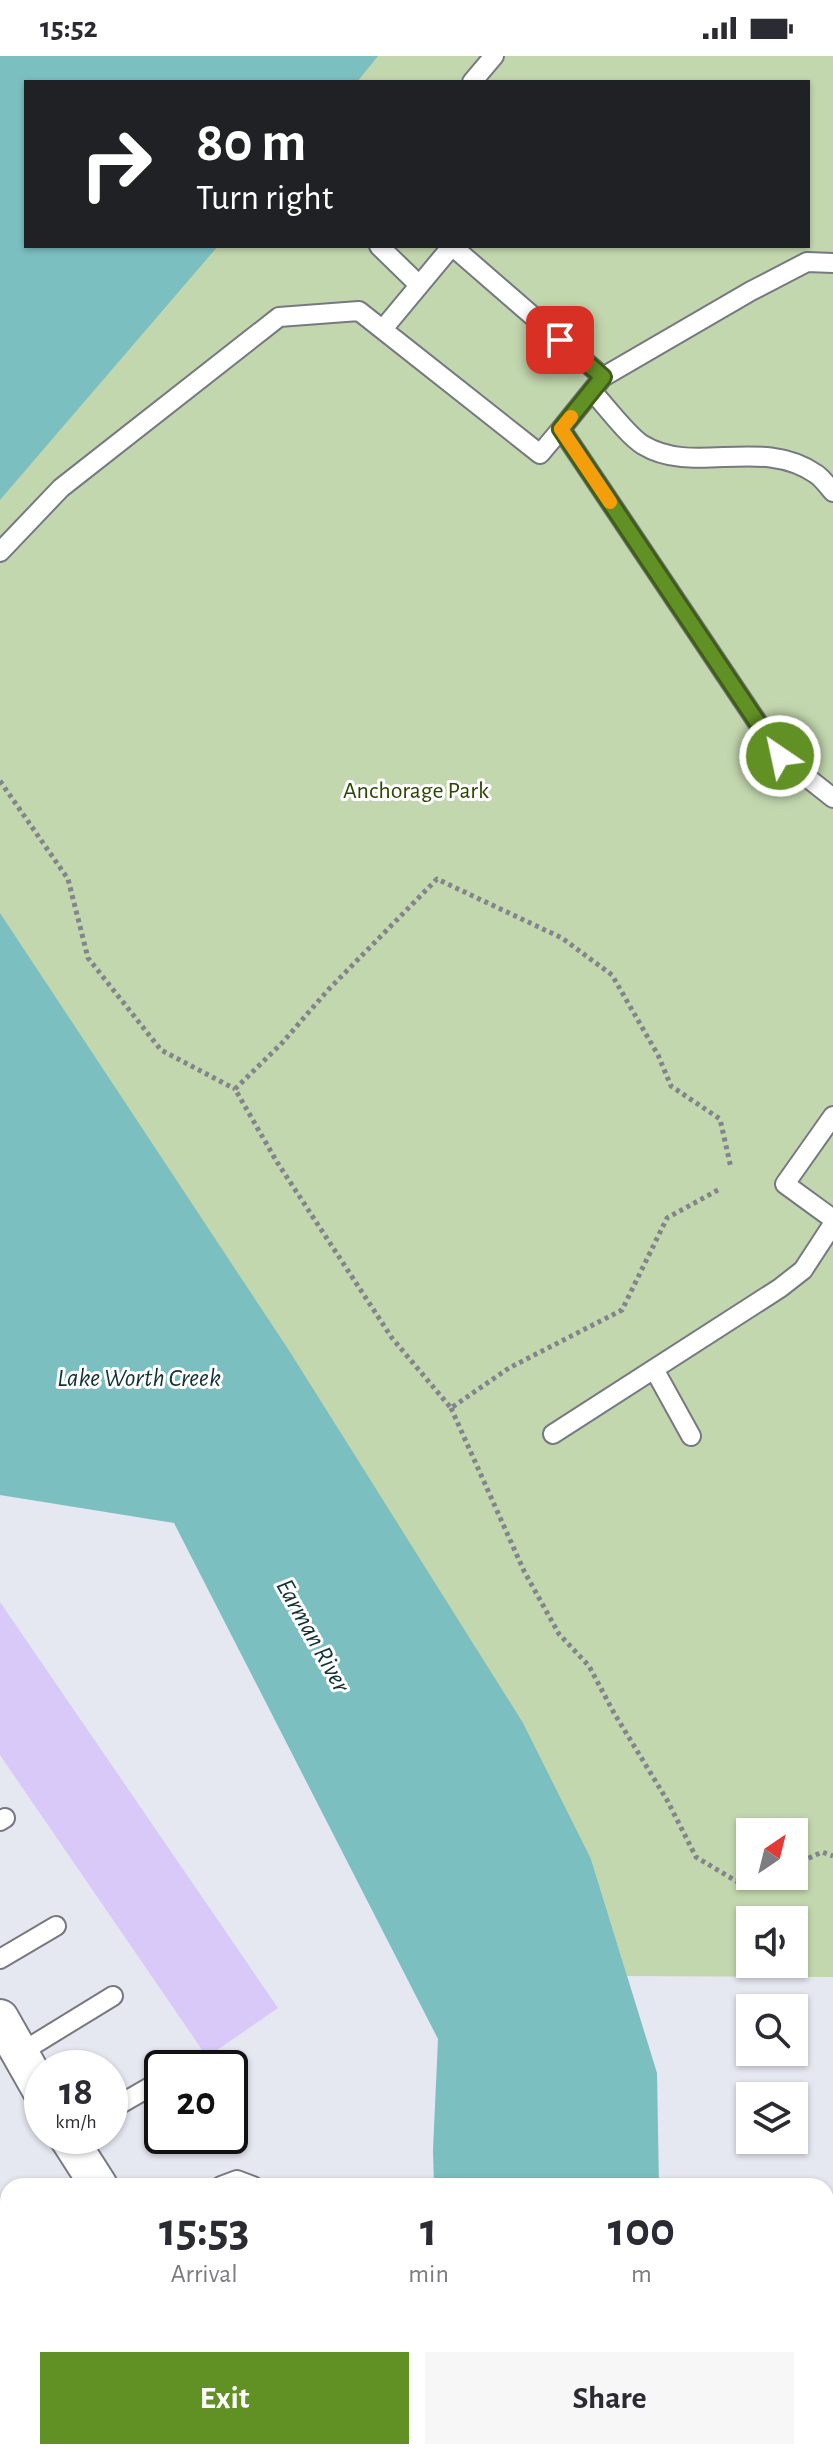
<!DOCTYPE html>
<html lang="en">
<head>
<meta charset="utf-8">
<style>
	:root { --surface:#fff; --page:#f7f7f7; --text:#2b2b33; --muted:#7c7c81; --accent:#619025 }
	body { margin:0; font-family:"Alegreya Sans",sans-serif; background:var(--page); color:var(--text); height:100vh; display:flex; flex-direction:column; font-size:30px; white-space:nowrap }
	* { box-sizing:border-box; margin:0 }
	p { font-size:26px; color:var(--muted) }
	.icon { flex:none; width:44px; height:44px; fill:none; stroke:currentColor; stroke-width:2; stroke-linecap:round; stroke-linejoin:round }
	.map { position:relative; flex:1; overflow:hidden }
	.panel { position:absolute; left:0px; top:2122px; width:834px; height:282px; display:flex; flex-direction:column; background:var(--surface); border-radius:24px 24px 0 0; box-shadow:0 2px 6px #0004 }
	.panel>* { flex:none }
	.banner { position:absolute; left:24px; top:24px; width:786px; height:168px; border-radius:0px; box-shadow:0 2px 6px #0004; background:#202124; color:#fff; overflow:hidden }
	.needle { width:52px; rotate:35deg }
	.tools { position:absolute; left:736px; top:1762px; display:grid; gap:16px }
	.tools a { display:grid; place-items:center; width:72px; height:72px; border-radius:0px; background:var(--surface); box-shadow:0 2px 6px #0004; font-size:40px }
	.speed { position:absolute; left:24px; top:1994px; display:flex; gap:16px; font-size:40px; font-weight:700; text-align:center }
	.speed>* { display:grid; place-content:center; width:104px; height:104px; border-radius:50%; background:var(--surface); box-shadow:0 2px 6px #0004; line-height:1 }
	.speed small { font-size:20px; font-weight:400 }
	.speed .limit { border:4px solid #111; border-radius:12px; background:#fff; color:#111 }
	.pin { position:absolute; display:grid; place-items:center; width:68px; height:68px; color:#fff; margin:-34px; border-radius:16px; box-shadow:0 4px 12px #0006 }
	.me { position:absolute; width:88px; margin:-44px; rotate:326deg; stroke-linejoin:round; filter:drop-shadow(0 0 6px #0008) }
	.turn { display:flex; align-items:center; gap:28px; height:168px; padding:0 40px; font-size:36px }
	.turn .icon { width:104px; height:104px; stroke-width:2.5 }
	.turn b { display:block; font-size:56px; line-height:68px }
	.eta { display:flex; justify-content:space-evenly; align-items:center; height:136px; text-align:center }
	.eta b { font-size:48px; font-weight:700; line-height:56px }
	.cta { display:flex; gap:16px; margin-top:auto; padding:16px 40px }
	.cta a { flex:1; height:92px; border-radius:0px; background:var(--accent); color:#fff; font-size:32px; font-weight:700; line-height:92px; text-align:center }
	.cta a+a { background:var(--page); color:var(--text) }
	.status { display:flex; justify-content:space-between; align-items:center; height:56px; padding:0 40px; background:var(--surface); direction:ltr }
	.status svg { height:22px; fill:currentColor }
	.map>svg:first-child { display:block }
</style>
</head>
<body>
<div class="status"><b>15:52</b><svg viewBox="0 0 49 12"><path d="M0 12V9h3v3zM5 12V6h3v6zM10 12V3h3v9zM15 12V0h3v12zM26 1h20v11H26zM47 4h2v5h-2z"/></svg></div>
<div class="map">
<svg width="833" height="2403" viewBox="0 0 833 2403">
	<rect width="100%" height="100%" fill="#e5e7f1"/>
	<path fill="#c3d7ae" fill-rule="evenodd" d="M375,0H833V1921L627,1920L591,1803L0,860V443L214,190H808V26H353ZM750,1776H794V1820H750ZM750,1864H794V1908H750Z"/>
	<path fill="#7cbfc1" d="M0,0H378L357,26H26V190H218L0,444Z
		M0,857L290,1296L523,1667L591,1803L657,2017L659,2130H434L433,2094L438,1983L174,1467L0,1439Z
		M447,2396H671L672,2403H448Z"/>
	<path fill="#d9c9f9" d="M0,1546L278,1952L207,2001L0,1699Z
		M826,2221H833V2255H826Z
		M250,2396H273L269,2403H261Z"/>
	<g fill="none" stroke-linecap="round" stroke-linejoin="round">
		<g stroke="#767981" stroke-width="22">
			<path id="lane" d="M472,26L494,0
				M379,190L418,228
				M452,190L603,321L561,373L780,700L833,742
				M383,273L452,190
				M603,321L751,235L807,206L833,207
				M592,335C605,349 628,380 643,389C694,420 761,380 816,418C822,422 828,430 833,436
				M0,496L61,432L279,261L359,255L540,398L561,373
				M833,1060L785,1128L833,1163
				M654,1313L691,1380
				M553,1378L780,1232L803,1214L833,1168
				M0,1765L5,1762
				M0,1903L56,1870
				M20,1997L113,1940
				M110,2054L162,2024
				M221,2130L237,2124L253,2130
				M0,2340L8,2343
				M147,2403L150,2396"/>
		</g>
		<g stroke="#767981" stroke-width="40">
			<path id="street" d="M0,1962L42,2036
				M67,2080L99,2130
				M19,2403L21,2396"/>
		</g>
		<path stroke="#84858c" stroke-width="5" stroke-dasharray="4 4" stroke-linecap="butt" d="M0,725L68,823L88,902L161,994L235,1033
			M718,1134L667,1162L622,1254L509,1312L451,1352L392,1282L277,1106L235,1033L282,987L328,934L437,823L562,882L612,919L658,999L671,1030L720,1063L731,1112
			M451,1352L524,1515L559,1578L589,1610L614,1657L667,1744L696,1801L736,1825L757,1820
			M794,1809L822,1796L833,1800"/>
		<use href="#lane" stroke="#fff" stroke-width="18"/>
		<use href="#street" stroke="#fff" stroke-width="36"/>
	</g>
	<g fill="none" stroke-linecap="round" stroke-linejoin="round">
		<g stroke="#3f5e18" stroke-width="20">
			<path id="route" d="M560,284L603,321L561,373L780,700"/>
		</g>
		<use href="#route" stroke="#619025" stroke-width="14"/>
		<path stroke="#f59e0b" stroke-width="14" d="M571,361L561,373L610,446"/>
	</g>
	<g text-anchor="middle" stroke-width="6" stroke-linejoin="round" paint-order="stroke">
		<g font-size="24" fill="#2d4600" stroke="#fff">
			<text x="416" y="742">Anchorage Park</text>
		</g>
		<g font-size="26" font-style="italic" fill="#113334" stroke="#fff">
			<text x="139" y="1330">Lake Worth Creek</text>
			<text transform="translate(314 1579) rotate(61)" y="9">Earman River</text>
		</g>
	</g>
</svg>
<div class="tools">
<a><svg class="needle" viewBox="-14 -14 28 28"><path d="M0-13l5 13h-10z" fill="#e53935"/><path d="M0 13l5-13h-10z" fill="#7c7c81"/></svg></a>
<a><svg class="icon" aria-label="sound" viewBox="0 0 24 24"><path d="M4 9h4l5-4v14l-5-4H4zM17 9q2 3 0 6"/></svg></a>
<a><svg class="icon" aria-label="search" viewBox="0 0 24 24"><circle cx="10" cy="10" r="6"/><path d="M15 15l6 6"/></svg></a>
<a><svg class="icon" aria-label="layers" viewBox="0 0 24 24"><path d="M12 4l9 5-9 5-9-5zM3 14l9 5 9-5"/></svg></a>
</div>
<div class="speed"><div>18<small>km/h</small></div><div class="limit">20</div></div>
<div class="pin" style="left:560px;top:284px;background:#d93025"><svg class="icon" aria-label="arrive" viewBox="0 0 24 24"><path d="M6 21V4h12l-3 4 3 4H6"/></svg></div>
<svg class="me" style="left:780px;top:700px" viewBox="-20 -20 40 40"><circle r="17" fill="#619025" stroke="#fff" stroke-width="3"/><path d="M0-11L8 9 0 5-8 9z" fill="#fff"/></svg>
<div class="banner">
<div class="turn"><svg class="icon" aria-label="right" viewBox="0 0 24 24"><path d="M7 20v-9h11M14 6l5 5-5 5"/></svg><div><b>80 m</b>Turn right</div></div>
</div>
<section class="panel">
<div class="eta">
<div><b>15:53</b><p>Arrival</p></div>
<div><b>1</b><p>min</p></div>
<div><b>100</b><p>m</p></div>
</div>
<div class="cta"><a>Exit</a><a>Share</a></div>
</section>
</div>
</body>
</html>
